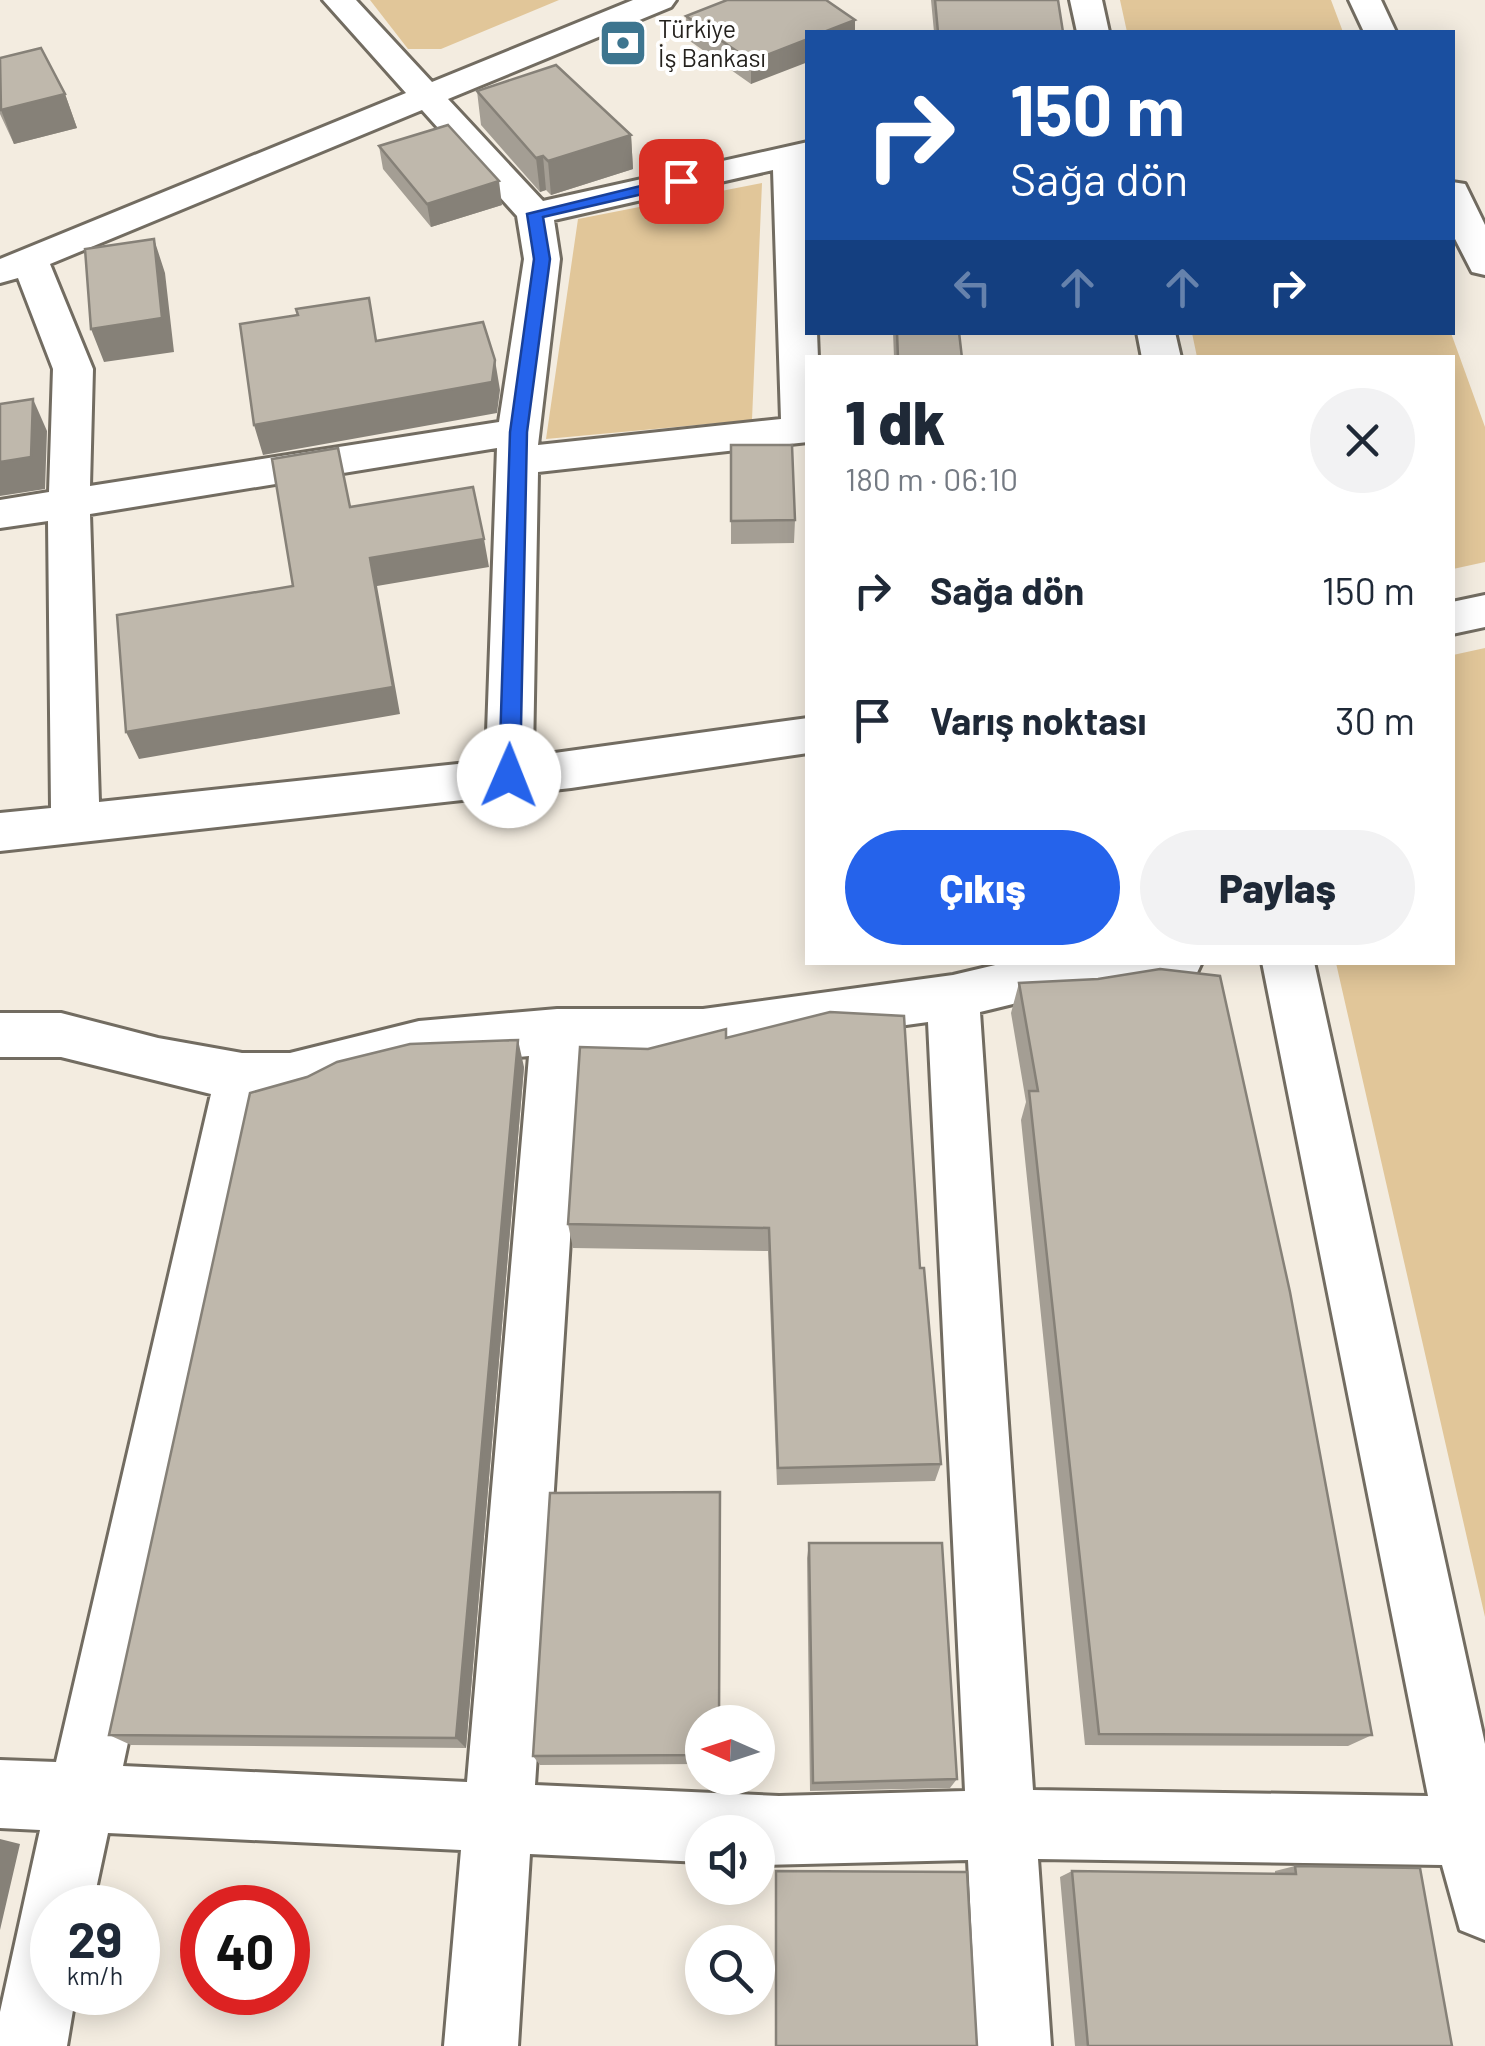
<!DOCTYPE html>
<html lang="tr">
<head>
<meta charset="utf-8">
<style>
	:root { --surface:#fff; --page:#f2f2f3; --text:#1f2937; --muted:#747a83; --accent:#2563eb }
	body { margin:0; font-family:Barlow,sans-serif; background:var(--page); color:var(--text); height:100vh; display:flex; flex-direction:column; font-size:38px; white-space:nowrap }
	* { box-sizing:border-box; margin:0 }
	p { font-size:32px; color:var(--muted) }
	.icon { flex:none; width:55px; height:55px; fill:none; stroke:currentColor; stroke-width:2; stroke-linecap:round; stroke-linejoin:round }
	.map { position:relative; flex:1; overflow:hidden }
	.drawer { position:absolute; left:805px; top:355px; width:650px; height:610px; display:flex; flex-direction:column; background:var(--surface); border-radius:0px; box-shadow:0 5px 25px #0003 }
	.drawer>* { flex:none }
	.guide { position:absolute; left:805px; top:30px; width:650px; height:305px; border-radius:0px; box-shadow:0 5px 25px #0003; background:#1a4fa0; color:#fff; overflow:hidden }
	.needle { width:65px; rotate:273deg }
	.controls { position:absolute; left:685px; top:1705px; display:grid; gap:20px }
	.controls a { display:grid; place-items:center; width:90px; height:90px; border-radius:50%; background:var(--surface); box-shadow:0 5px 25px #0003; font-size:50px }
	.speed { position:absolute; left:30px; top:1885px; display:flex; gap:20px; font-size:50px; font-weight:700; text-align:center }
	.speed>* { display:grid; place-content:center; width:130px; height:130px; border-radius:50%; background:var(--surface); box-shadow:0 5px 25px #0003; line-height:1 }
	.speed small { font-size:25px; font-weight:400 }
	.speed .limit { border:15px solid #d22; background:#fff; color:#111 }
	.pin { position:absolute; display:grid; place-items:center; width:85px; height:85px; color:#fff; margin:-42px; border-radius:20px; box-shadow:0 5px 15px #0006 }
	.me { position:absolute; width:110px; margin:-55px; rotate:1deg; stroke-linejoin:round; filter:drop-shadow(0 0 8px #0008) }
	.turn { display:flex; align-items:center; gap:35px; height:210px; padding:0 40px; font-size:45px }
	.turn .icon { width:130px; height:130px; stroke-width:2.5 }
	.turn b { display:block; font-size:70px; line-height:85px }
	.lanes { display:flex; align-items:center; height:95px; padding:0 40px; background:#0003; justify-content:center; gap:50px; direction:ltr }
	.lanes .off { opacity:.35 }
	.round { display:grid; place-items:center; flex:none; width:105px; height:105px; border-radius:52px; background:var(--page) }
	.headline { display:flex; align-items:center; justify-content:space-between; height:170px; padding:0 40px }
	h1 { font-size:60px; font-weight:800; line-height:75px }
	.button { display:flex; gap:20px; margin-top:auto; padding:20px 40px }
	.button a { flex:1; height:115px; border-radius:60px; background:var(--accent); color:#fff; font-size:40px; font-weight:800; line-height:115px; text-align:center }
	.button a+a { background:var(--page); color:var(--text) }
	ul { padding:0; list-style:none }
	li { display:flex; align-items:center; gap:30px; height:130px; padding:0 40px }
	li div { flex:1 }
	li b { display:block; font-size:38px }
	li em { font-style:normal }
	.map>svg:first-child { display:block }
</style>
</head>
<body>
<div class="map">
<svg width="1485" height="2046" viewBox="0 0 1485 2046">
	<rect width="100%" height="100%" fill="#f3ece0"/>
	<path fill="#e1c699" d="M370,0H559L441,49H408Z
		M1120,0H1331L1343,32H1127Z
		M762,183L752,420L546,439L578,219Z
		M1192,333H1451L1485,427V562L1453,569L1452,358L1197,357Z
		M1485,648V1617L1336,963L1452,962L1453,655Z"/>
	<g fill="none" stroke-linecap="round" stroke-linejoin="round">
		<g stroke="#726c61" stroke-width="6">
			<path id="minor" d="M323,0H356L432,82L633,0H676L671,7L448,99L543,201L808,142V332H817L818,358H808V442L538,472L533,756L808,718V753L571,788L0,851V813L51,808L48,521L0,528V500L49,492L53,369L18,278L0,283V259L406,93ZM422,110L517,216L524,259L499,422L90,486L93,369L50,264ZM773,170L781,419L538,445L560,259L554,220ZM497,448L486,761L99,802L90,514Z
				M1070,0H1102L1109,32H1077Z
				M1349,0H1381L1396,32H1364Z
				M1452,182L1465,184L1485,225V275L1472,272L1452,233Z
				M1137,332H1175L1181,358H1142Z
				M1485,595V627L1452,634V602Z
				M1008,962H1202L1195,977L1177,983L1067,991L980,1012L1033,1790L1428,1796L1262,962H1314L1485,1744V1940L1460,1930L1442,1865L1038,1859L1051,2046H977L968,1860L758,1865V1832H702V1862L530,1854L518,2046H444L461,1850L108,1833L92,1908H52V1992H76L67,2046H0V2012L40,1830L0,1828V1760L56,1762L211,1094L61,1057H0V1013H61L158,1038L242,1053H290L419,1021L557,1009H703L953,975ZM928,1022L965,1791L779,1796L535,1785L582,1053H703ZM529,1056L467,1782L123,1766L264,1099H290L419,1067Z"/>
		</g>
		<use href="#minor" fill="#fff" fill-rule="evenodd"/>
	</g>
	<path fill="#a49e94" d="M931,0H1058L1063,32H934Z
		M686,16L855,20V32H808L751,84L687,39Z
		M0,58L65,94L77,128L14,144L0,114Z
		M477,91L631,135L633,169L551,195L546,190L540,192L481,125Z
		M379,146L502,205L431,227L383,169Z
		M893,332H959L962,358H894Z
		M731,445L795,520L794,543L731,544Z
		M1019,983L1372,1735L1348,1746L1085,1745L1021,1120L1026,1102L1011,1013Z
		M726,1038L920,1268L941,1464L935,1481L777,1485L768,1251L573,1248L568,1224L648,1049Z
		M524,1067L466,1748L131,1745L109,1735Z
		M720,1492V1722H702V1764L540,1765L533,1756Z
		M809,1543L957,1779L950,1788L810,1791L807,1558Z
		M1295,1866L1452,2046H1075L1060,1877L1072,1871L1275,1874V1871Z
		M776,1871L977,2046H775Z"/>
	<path fill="#868178" d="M855,20V32H824Z
		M808,39V62L751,84V61Z
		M65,94L77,128L14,144L1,110Z
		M631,135L633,169L551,195L548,161Z
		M543,156L546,190L540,192L536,158Z
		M499,181L502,205L431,227L427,204Z
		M154,239L165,273L174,352L104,362L91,329Z
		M495,360L500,390L497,413L263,455L254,425Z
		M33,399L47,431L45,489L0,496V462Z
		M484,539L489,567L377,586L400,714L139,759L126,732L370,558Z
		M518,1040L524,1067L466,1748L456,1738Z
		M0,1839L20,1844L0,1930Z"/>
	<path fill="#bfb8ac" stroke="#868178" stroke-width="2.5" d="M727,0H826L855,20L824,32H808V39L751,61L686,16Z
		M935,0H1058L1063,32H938Z
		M41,48L65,94L1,110L0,58Z
		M556,65L631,135L548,161L543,156L536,158L477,91Z
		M448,125L499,181L427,204L379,146Z
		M154,239L162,318L91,329L85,249Z
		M369,298L376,341L483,322L495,360L492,382L254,425L240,324L298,315L296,309Z
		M897,332H959L962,358H898Z
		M33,399L31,457L0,462V404Z
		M731,445H792L795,520L731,521Z
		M338,448L350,507L473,487L484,539L370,558L393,687L126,732L117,615L293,586L272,459Z
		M1160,969L1220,976L1290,1292L1372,1735L1099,1734L1029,1091H1038L1019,983L1098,979Z
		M830,1012L904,1016L920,1268H924L941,1464L778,1468L769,1228L568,1224L580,1047L648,1049L726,1029V1038Z
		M518,1040L456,1738L109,1735L250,1093L307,1077L337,1062L410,1044Z
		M720,1492L719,1722H702V1755L533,1756L550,1493Z
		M809,1543H942L957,1779L813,1783Z
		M1295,1866L1420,1868L1452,2046H1088L1072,1871L1296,1874Z
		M776,1871L967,1872L977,2046H776Z"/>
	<path fill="#2563eb" stroke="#184099" stroke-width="2.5" d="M681,176L686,178V184L543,217L550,259L527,432L520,776L509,784L499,776L510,432L534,259L527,214Z"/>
	<defs>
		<g id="bank-square" transform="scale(2.5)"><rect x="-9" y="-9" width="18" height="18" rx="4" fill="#3d758f" stroke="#fff"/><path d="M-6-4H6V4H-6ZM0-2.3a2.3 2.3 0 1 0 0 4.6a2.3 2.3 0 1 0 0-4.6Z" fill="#fff"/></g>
	</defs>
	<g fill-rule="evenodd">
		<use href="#bank-square" x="623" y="43"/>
	</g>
	<g text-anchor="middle" stroke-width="8" stroke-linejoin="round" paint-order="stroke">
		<g font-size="25" fill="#25221e" stroke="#fff" text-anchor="start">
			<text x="658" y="38">Türkiye<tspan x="658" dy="29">İş Bankası</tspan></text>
		</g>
	</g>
</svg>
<div class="controls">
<a><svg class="needle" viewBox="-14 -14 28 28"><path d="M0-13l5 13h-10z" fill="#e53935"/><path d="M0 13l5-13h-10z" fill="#747a83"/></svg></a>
<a><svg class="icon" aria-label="sound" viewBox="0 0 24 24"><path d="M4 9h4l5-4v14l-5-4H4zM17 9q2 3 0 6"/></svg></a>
<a><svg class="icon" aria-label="search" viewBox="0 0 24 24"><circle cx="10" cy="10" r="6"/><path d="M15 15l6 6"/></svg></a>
</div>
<div class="speed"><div>29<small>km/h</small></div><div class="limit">40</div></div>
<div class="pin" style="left:681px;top:181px;background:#d93025"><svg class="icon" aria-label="arrive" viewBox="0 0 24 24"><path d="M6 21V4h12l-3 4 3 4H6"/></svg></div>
<svg class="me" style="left:509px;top:776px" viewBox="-20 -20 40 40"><circle r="19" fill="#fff"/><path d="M0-13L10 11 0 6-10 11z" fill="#2563eb"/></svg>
<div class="guide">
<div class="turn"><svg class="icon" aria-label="right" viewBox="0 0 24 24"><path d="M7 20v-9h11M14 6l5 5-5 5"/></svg><div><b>150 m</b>Sağa dön</div></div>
<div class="lanes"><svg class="icon off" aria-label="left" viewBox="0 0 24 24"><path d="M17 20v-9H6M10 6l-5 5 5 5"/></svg><svg class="icon off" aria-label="ahead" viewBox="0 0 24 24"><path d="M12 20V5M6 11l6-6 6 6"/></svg><svg class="icon off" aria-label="ahead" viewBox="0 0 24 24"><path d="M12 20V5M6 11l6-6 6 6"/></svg><svg class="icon" aria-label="right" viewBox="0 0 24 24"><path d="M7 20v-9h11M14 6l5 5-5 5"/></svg></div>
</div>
<section class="drawer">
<div class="headline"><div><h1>1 dk</h1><p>180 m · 06:10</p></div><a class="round"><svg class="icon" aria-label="close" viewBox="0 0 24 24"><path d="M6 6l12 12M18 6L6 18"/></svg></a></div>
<ul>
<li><svg class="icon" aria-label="right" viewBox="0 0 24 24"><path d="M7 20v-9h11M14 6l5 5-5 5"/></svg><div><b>Sağa dön</b></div><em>150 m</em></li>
<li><svg class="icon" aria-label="arrive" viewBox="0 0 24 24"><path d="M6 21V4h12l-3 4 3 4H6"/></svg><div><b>Varış noktası</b></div><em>30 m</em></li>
</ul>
<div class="button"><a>Çıkış</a><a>Paylaş</a></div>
</section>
</div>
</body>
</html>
